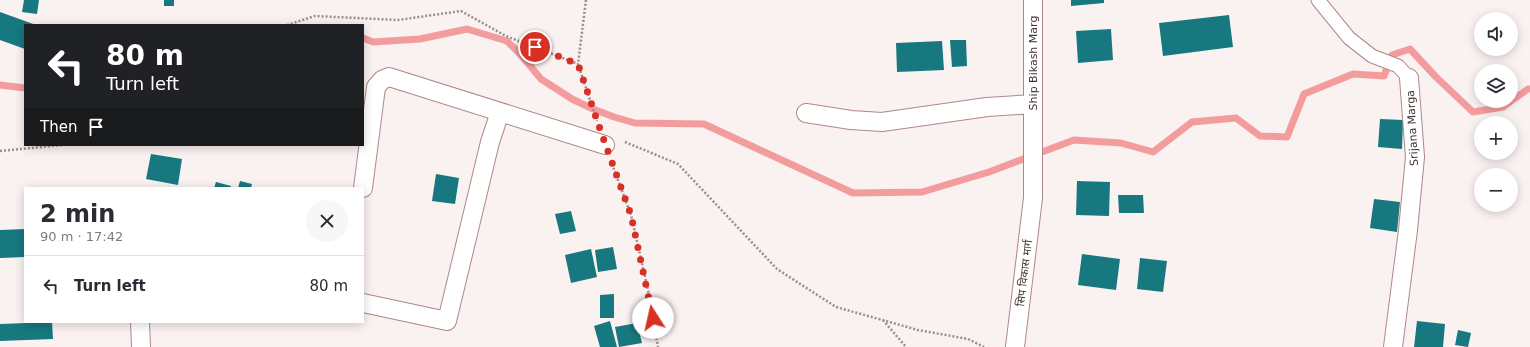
<!DOCTYPE html>
<html lang="en">
<head>
<meta charset="utf-8">
<style>
	:root { --surface:#fff; --page:#f7f7f7; --text:#2b2b33; --muted:#7c7c81; --line:#e1e1e2 }
	body { margin:0; font-family:"DejaVu Sans","Noto Sans Devanagari",sans-serif; background:var(--page); color:var(--text); height:100vh; display:flex; flex-direction:column; font-size:15px; white-space:nowrap }
	* { box-sizing:border-box; margin:0 }
	p { font-size:13px; color:var(--muted) }
	.icon { flex:none; width:22px; height:22px; fill:none; stroke:currentColor; stroke-width:2; stroke-linecap:round; stroke-linejoin:round }
	.map { position:relative; flex:1; overflow:hidden }
	.details { position:absolute; left:24px; top:187px; width:340px; height:136px; display:flex; flex-direction:column; background:var(--surface); border-radius:0px; box-shadow:0 2px 10px #0003 }
	.details>* { flex:none }
	.hud { position:absolute; left:24px; top:24px; width:340px; height:122px; border-radius:0px; box-shadow:0 2px 10px #0003; background:#202124; color:#fff; overflow:hidden }
	.buttons { position:absolute; left:1474px; top:12px; display:grid; gap:8px }
	.buttons a { display:grid; place-items:center; width:44px; height:44px; border-radius:50%; background:var(--surface); box-shadow:0 2px 10px #0003; font-size:20px }
	.pin { position:absolute; display:grid; place-items:center; width:34px; height:34px; color:#fff; margin:-17px; border:2px solid #fff; border-radius:50%; box-shadow:0 1px 4px #0007 }
	.me { position:absolute; width:44px; margin:-22px; rotate:350deg; stroke-linejoin:round; filter:drop-shadow(0 0 3px #0008) }
	.turn { display:flex; align-items:center; gap:14px; height:84px; padding:0 16px; font-size:18px }
	.turn .icon { width:52px; height:52px; stroke-width:2.5 }
	.turn b { display:block; font-size:28px; line-height:34px }
	.then { display:flex; align-items:center; height:38px; padding:0 16px; background:#0003; gap:8px; font-size:15px }
	.round { display:grid; place-items:center; flex:none; width:42px; height:42px; border-radius:21px; background:var(--page) }
	.headline { display:flex; align-items:center; justify-content:space-between; height:68px; padding:0 16px }
	h1 { font-size:24px; font-weight:800; line-height:30px }
	ul { padding:0; list-style:none }
	li { display:flex; align-items:center; gap:12px; height:60px; padding:0 16px; border-top:1px solid var(--line) }
	li div { flex:1 }
	li b { display:block; font-size:15px }
	li em { font-style:normal }
	.map>svg:first-child { display:block }
</style>
</head>
<body>
<div class="map">
<svg width="1530" height="347" viewBox="0 0 1530 347">
	<rect width="100%" height="100%" fill="#faf1f1"/>
	<g fill="none" stroke-linecap="round" stroke-linejoin="round">
		<path stroke="#f39c9e" stroke-width="7" d="M363,38L373,42L420,39L467,29L507,41L522,56L541,79L572,99L593,109L614,117L635,123L704,124L853,193L922,192L989,172L1074,140L1121,143L1153,152L1192,122L1236,118L1260,136L1287,137L1304,94L1353,74L1384,76L1392,55L1410,49L1436,77L1473,112L1503,107L1511,101
			M0,85L25,88
			M1511,101L1528,89H1530"/>
	</g>
	<path fill="#177880" d="M24,0H39L37,14L22,12Z
		M164,0H174V6H164Z
		M1071,0H1104V3L1071,6Z
		M0,12L36,25H25V49L0,40Z
		M1229,15L1233,47L1163,56L1159,23Z
		M1111,29L1113,60L1078,63L1076,31Z
		M950,40H966L967,66L952,67Z
		M942,41L944,70L897,72L896,43Z
		M1380,119L1403,120L1402,149L1378,147Z
		M151,154L182,159L178,185L146,179Z
		M436,174L459,178L455,204L432,201Z
		M240,181L252,184L251,188H238Z
		M1077,181L1110,182L1109,216L1076,215Z
		M216,182L231,186V188H214Z
		M1118,195H1143L1144,213H1119Z
		M1374,199L1400,202L1397,232L1370,228Z
		M571,211L576,231L560,234L555,214Z
		M25,229V257L0,258V230Z
		M613,247L617,269L598,272L595,250Z
		M591,249L597,277L571,283L565,255Z
		M1082,254L1120,259L1116,290L1078,285Z
		M1140,258L1167,261L1163,292L1137,289Z
		M614,294V318H600V295Z
		M610,321L617,347H600L594,326Z
		M1417,321L1445,324L1443,347H1414Z
		M52,322L53,339L0,341V324Z
		M637,323L642,343L619,347L615,327Z
		M1458,330L1471,333L1468,347L1455,345Z"/>
	<g fill="none" stroke-linecap="round" stroke-linejoin="round">
		<g stroke="#b08787" stroke-width="15">
			<path id="pedestrian" d="M1318,0L1349,38L1372,56L1398,66L1409,78"/>
		</g>
		<g stroke="#b08787" stroke-width="20">
			<path id="minor" d="M806,113L851,120L882,122L987,107L1033,104
				M363,188L376,87L382,80L389,77L605,145
				M363,303L447,321L490,142L500,112
				M140,322L141,347
				M1015,347L1033,198V0
				M1393,347L1408,230L1415,157L1409,78"/>
		</g>
		<path stroke="#9a8d8d" stroke-width="2.5" stroke-dasharray="2 2" stroke-linecap="butt" d="M586,0L578,64L597,121
			M287,25L315,16L398,20L461,11L506,36L578,64
			M625,142L678,164L777,269L836,307L918,330L968,339L984,347
			M0,151L62,145
			M612,164L631,215L648,290L658,347
			M883,320L906,347"/>
		<use href="#pedestrian" stroke="#fff" stroke-width="13"/>
		<use href="#minor" stroke="#fff" stroke-width="18"/>
	</g>
	<g fill="none" stroke-linecap="round" stroke-linejoin="round">
		<path stroke="#d93025" stroke-width="7" stroke-dasharray="0 12.6" d="M535,47L578,64L601,132L631,215L653,318"/>
	</g>
	<g text-anchor="middle" stroke-width="4" stroke-linejoin="round" paint-order="stroke">
		<g font-size="11" fill="#433232" stroke="#fff">
			<text transform="translate(1033 63) rotate(-90)" y="4">Ship Bikash Marg</text>
			<text transform="translate(1412 128) rotate(-93)" y="4">Srijana Marga</text>
			<text transform="translate(1024 273) rotate(-83)" y="4">सिप विकास मार्ग</text>
		</g>
	</g>
</svg>
<div class="buttons">
<a><svg class="icon" aria-label="sound" viewBox="0 0 24 24"><path d="M4 9h4l5-4v14l-5-4H4zM17 9q2 3 0 6"/></svg></a>
<a><svg class="icon" aria-label="layers" viewBox="0 0 24 24"><path d="M12 4l9 5-9 5-9-5zM3 14l9 5 9-5"/></svg></a>
<a>+</a>
<a>−</a>
</div>
<div class="pin" style="left:535px;top:47px;background:#d93025"><svg class="icon" aria-label="arrive" viewBox="0 0 24 24"><path d="M6 21V4h12l-3 4 3 4H6"/></svg></div>
<svg class="me" style="left:653px;top:318px" viewBox="-20 -20 40 40"><circle r="19" fill="#fff"/><path d="M0-13L10 11 0 6-10 11z" fill="#d93025"/></svg>
<div class="hud">
<div class="turn"><svg class="icon" aria-label="left" viewBox="0 0 24 24"><path d="M17 20v-9H6M10 6l-5 5 5 5"/></svg><div><b>80 m</b>Turn left</div></div>
<div class="then">Then<svg class="icon" aria-label="arrive" viewBox="0 0 24 24"><path d="M6 21V4h12l-3 4 3 4H6"/></svg></div>
</div>
<section class="details">
<div class="headline"><div><h1>2 min</h1><p>90 m · 17:42</p></div><a class="round"><svg class="icon" aria-label="close" viewBox="0 0 24 24"><path d="M6 6l12 12M18 6L6 18"/></svg></a></div>
<ul>
<li><svg class="icon" aria-label="left" viewBox="0 0 24 24"><path d="M17 20v-9H6M10 6l-5 5 5 5"/></svg><div><b>Turn left</b></div><em>80 m</em></li>
</ul>
</section>
</div>
</body>
</html>
